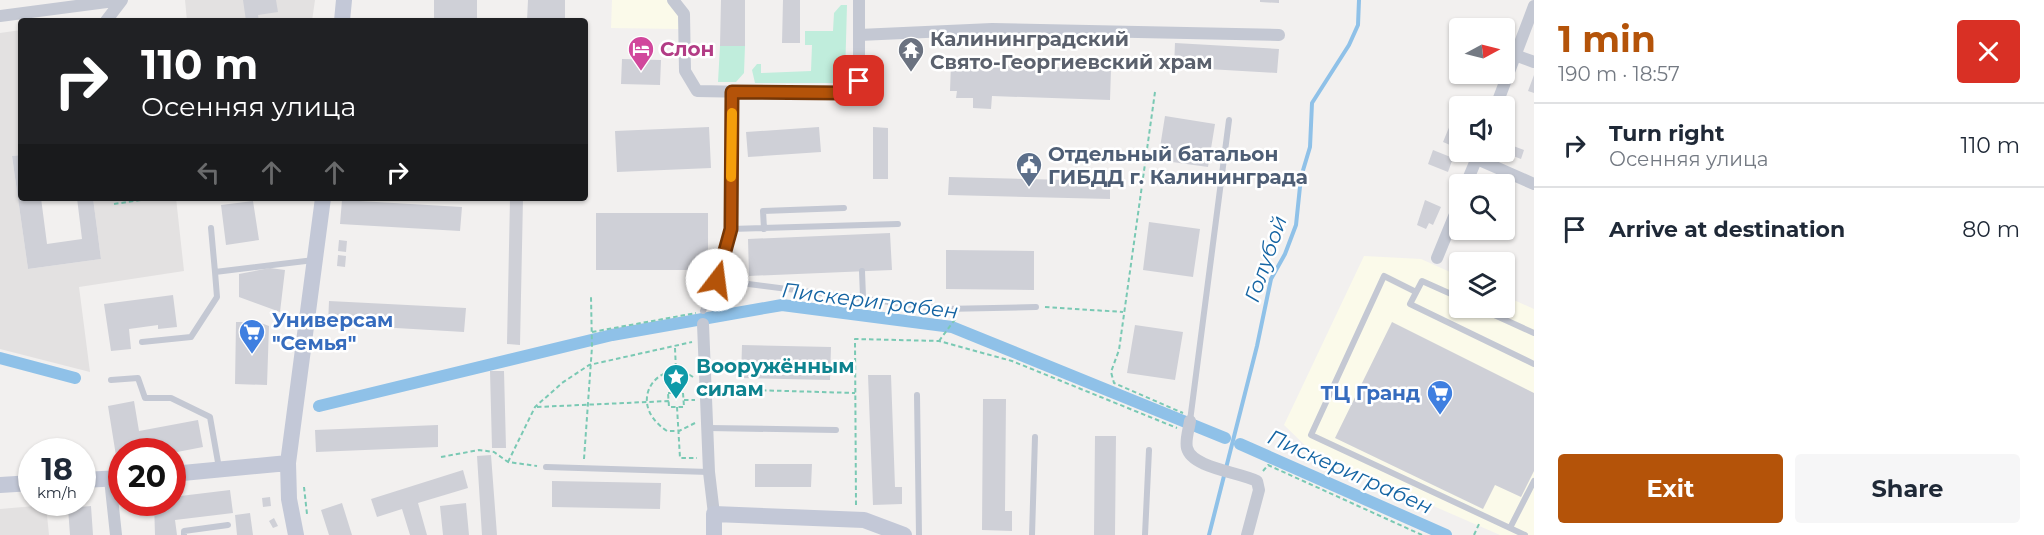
<!DOCTYPE html>
<html lang="en">
<head>
<meta charset="utf-8">
<style>
	:root { --surface:#fff; --page:#f6f6f7; --text:#1f2937; --muted:#747a83; --line:#e0e1e3; --accent:#b45309 }
	body { margin:0; font-family:Montserrat,sans-serif; background:var(--page); color:var(--text); height:100vh; display:flex; flex-direction:column; font-size:22px; white-space:nowrap }
	* { box-sizing:border-box; margin:0 }
	p { font-size:20px; color:var(--muted) }
	.icon { flex:none; width:33px; height:33px; fill:none; stroke:currentColor; stroke-width:2; stroke-linecap:round; stroke-linejoin:round }
	.map { position:relative; flex:1; overflow:hidden }
	.sheet { display:flex; flex-direction:column; background:var(--surface); width:510px }
	.sheet>* { flex:none }
	.top-card { position:absolute; left:18px; top:18px; width:570px; height:183px; border-radius:6px; box-shadow:0 2px 4px #0004; background:#202124; color:#fff; overflow:hidden }
	.needle { width:39px; rotate:83deg }
	.tools { position:absolute; left:1449px; top:18px; display:grid; gap:12px }
	.tools a { display:grid; place-items:center; width:66px; height:66px; border-radius:6px; background:var(--surface); box-shadow:0 2px 4px #0004; font-size:30px }
	.speed { position:absolute; left:18px; top:438px; display:flex; gap:12px; font-size:30px; font-weight:700; text-align:center }
	.speed>* { display:grid; place-content:center; width:78px; height:78px; border-radius:50%; background:var(--surface); box-shadow:0 2px 4px #0004; line-height:1 }
	.speed small { font-size:15px; font-weight:400 }
	.speed .limit { border:9px solid #d22; background:#fff; color:#111 }
	.pin { position:absolute; display:grid; place-items:center; width:51px; height:51px; color:#fff; margin:-26px; border-radius:12px; box-shadow:0 3px 9px #0006 }
	.me { position:absolute; width:66px; margin:-33px; rotate:15deg; stroke-linejoin:round; filter:drop-shadow(0 0 4px #0008) }
	.turn { display:flex; align-items:center; gap:21px; height:126px; padding:0 24px; font-size:27px }
	.turn .icon { width:78px; height:78px; stroke-width:2.5 }
	.turn b { display:block; font-size:42px; line-height:51px }
	.lanes { display:flex; align-items:center; height:57px; padding:0 24px; background:#0003; justify-content:center; gap:30px; direction:ltr }
	.lanes .off { opacity:.35 }
	.round { display:grid; place-items:center; flex:none; width:63px; height:63px; border-radius:6px; background:var(--page) }
	.summary { display:flex; align-items:center; justify-content:space-between; height:102px; padding:0 24px }
	h1 { font-size:36px; font-weight:700; line-height:45px; color:var(--accent) }
	.action { display:flex; gap:12px; margin-top:auto; padding:12px 24px }
	.action a { flex:1; height:69px; border-radius:6px; background:var(--accent); color:#fff; font-size:24px; font-weight:700; line-height:69px; text-align:center }
	.action a+a { background:var(--page); color:var(--text) }
	ul { padding:0; list-style:none }
	li { display:flex; align-items:center; gap:18px; height:84px; padding:0 24px; border-top:2px solid var(--line) }
	li div { flex:1 }
	li b { display:block; font-size:22px }
	li em { font-style:normal }
	main { display:flex; flex:1; min-height:0 }
	.map>svg:first-child { display:block }
</style>
</head>
<body>
<main>
<div class="map">
<svg width="1534" height="535" viewBox="0 0 1534 535">
	<rect width="100%" height="100%" fill="#f2f0ef"/>
	<path fill="#fbfaea" d="M612,0H669L678,16L679,29L611,28Z
		M1364,256L1421,259L1459,276L1460,308H1504L1505,296L1534,309V535H1500L1314,454L1284,425Z"/>
	<path fill="#e3e1e1" d="M185,0H315L312,21H187Z
		M21,30V155L12,156L28,269L101,259L93,198H176L184,271L79,287L90,372L0,349V33Z
		M46,505L49,535H0V509Z"/>
	<path fill="#c0eddc" d="M841,5H847L845,77L835,83H755L752,70L757,64H761V73L811,71L812,45H805V31H833L834,13Z
		M720,46H745L744,73L736,82H718Z"/>
	<g fill="none" stroke-linecap="round" stroke-linejoin="round">
		<path stroke="#8fc1e8" stroke-width="4" d="M1209,535L1257,346L1271,279L1285,254L1296,225L1301,177L1310,147L1312,103L1349,45L1358,25L1359,0"/>
		<path stroke="#8fc1e8" stroke-width="12" d="M0,358L75,378
			M319,406L612,335L782,305L952,327L1225,438
			M1240,444L1446,535"/>
	</g>
	<path fill="#cfd0d7" d="M243,0H276L278,12L258,15L259,21H246Z
		M434,0H477V21H434Z
		M528,0H565V21H527Z
		M721,0H745V46H720Z
		M783,0H800V43H782Z
		M1260,0H1279V3L1260,2Z
		M1481,18L1506,28H1477Z
		M1175,43L1279,49L1277,73L1174,67Z
		M622,59L661,60L660,85L621,84Z
		M951,64L1111,69L1110,100L992,96L991,109L973,108V98H956L957,91H950Z
		M1534,75V93L1528,91Z
		M1165,116L1215,124L1208,167L1158,160Z
		M1450,125L1460,128L1457,148L1443,142Z
		M709,127L711,168L617,172L615,131Z
		M819,127L821,152L748,157L746,132Z
		M873,127L888,128V179H873Z
		M1508,144L1524,150L1521,159L1505,153Z
		M1433,150L1453,158L1448,172L1428,164Z
		M21,155V198H41L47,244L82,239L77,198H93L101,259L28,269L12,156Z
		M949,177L1110,181V199L948,195Z
		M1494,178L1513,186L1505,206L1504,184H1491Z
		M510,198H523L520,345L507,344Z
		M342,200L462,207L460,231L340,224Z
		M1425,200L1441,207L1433,225L1429,223L1426,229L1417,225Z
		M253,201L259,240L226,245L221,205Z
		M596,213H708V270H596Z
		M1149,222L1200,229L1193,277L1143,270Z
		M890,233L892,270L749,276L748,239Z
		M339,240L347,241L346,252L338,251Z
		M946,250L1034,251V290L946,289Z
		M338,255L346,256L345,267L337,266Z
		M270,268L285,270L280,312L239,297V274Z
		M173,295L177,327L158,329V325L129,329L131,349L111,351L104,304Z
		M329,301L466,308L464,332L328,324Z
		M236,322H258L269,326L267,385L235,384Z
		M1392,322L1534,393V471L1521,497L1495,485L1483,509L1335,438Z
		M1135,325L1183,332L1175,380L1127,373Z
		M742,345L831,347L830,380L741,378Z
		M490,371H504L506,448H492Z
		M868,375H891L895,487H902V504L873,505Z
		M983,399H1006L1005,511H1012V531L982,530Z
		M134,401L139,431L198,420L203,447L172,453L122,452V461L117,462L108,406Z
		M438,425V447L316,452L315,430Z
		M1095,436H1116L1115,535H1094Z
		M491,455L497,535H482L477,456Z
		M755,464H812L811,487H755Z
		M463,470L468,488L418,503L427,535H410L402,509L377,517L371,499Z
		M552,481L661,483L660,509L552,507Z
		M230,490L233,513L175,520L177,535H155L154,502H172V497Z
		M270,497L271,506L263,507L262,498Z
		M342,503L352,535H329L321,510Z
		M466,503L469,535H443L440,506Z
		M91,506L93,535H70L68,508Z
		M250,513L253,535H237L235,515Z
		M274,518L278,526L273,528L269,521Z"/>
	<g fill="none" stroke-linecap="round" stroke-linejoin="round">
		<path stroke="#7ac9b4" stroke-width="2" stroke-dasharray="4.5 3" stroke-linecap="butt" d="M1155,92L1119,350L1111,372L1114,383L1183,413
			M114,204L154,198
			M1045,307L1123,312
			M592,332L696,313
			M939,341L956,318
			M675,348L677,393
			M693,377C662,355 622,401 667,431H679L695,423
			M717,389L855,393
			M668,393H683L684,407H669Z
			M684,400H695
			M537,407L669,401
			M677,407L680,458H697
			M441,457L479,450L494,452L508,462L537,466
			M584,459L592,347L591,297
			M508,462L535,407L562,383L589,365L692,342
			M1263,471L1268,465L1422,535
			M304,487L307,514
			M856,505L855,339L939,341L1012,361L1177,428
			M1474,535L1479,524"/>
		<path stroke="#c4c8d3" stroke-width="6" d="M732,92L731,229L717,280L944,309L1036,307
			M211,228L215,272L314,260
			M731,229L898,224
			M764,229L763,211L844,208
			M862,271L863,297
			M1416,292L1384,276L1311,435L1525,535
			M1460,298L1422,281L1410,304L1534,364
			M1479,308L1534,333
			M703,311L717,280
			M142,342L191,337L217,297L215,272
			M111,380L138,378L145,398H171L210,417L219,468
			M917,395L919,535
			M1190,421L1229,120
			M708,428L836,430
			M546,467L709,472
			M1510,528L1534,481
			M184,535V531L228,525
			M1032,535L1035,437
			M1145,535L1149,450"/>
		<path stroke="#c4c8d3" stroke-width="12" d="M673,0L684,14L685,71L697,91L844,94L854,89L859,81V0
			M0,16L122,0
			M106,21L122,0
			M859,35L992,29L1279,35
			M1515,55L1534,62
			M1496,106L1534,6
			M1477,159L1534,184
			M1466,184L1479,153
			M1437,258L1460,202
			M703,324L709,472L714,514
			M1190,421C1189,429 1185,440 1187,448C1192,468 1239,472 1257,481L1259,490L1247,535
			M110,479L116,535"/>
		<path stroke="#c3c8d7" stroke-width="16" d="M342,21L344,0
			M172,474L288,463
			M82,480L122,478
			M0,485L32,483
			M296,535L289,499L288,463L323,198
			M714,535V514L864,520L904,535"/>
	</g>
	<g fill="none" stroke-linecap="round" stroke-linejoin="round">
		<g stroke="#753606" stroke-width="15">
			<path id="route" d="M717,280L731,229L732,92L844,93L854,89L859,81"/>
		</g>
		<use href="#route" stroke="#b45309" stroke-width="10"/>
		<path stroke="#f59e0b" stroke-width="10" d="M731,177L732,113"/>
	</g>
	<defs>
		<g id="hotel-pin" transform="scale(1.35)"><path d="M0 17L-7.5 6A9.5 9.5 0 1 1 7.5 6Z" fill="#d1479c" stroke="#fff"/><path d="M-6-4.5h1.5V1H6V5H4.5V3h-9V5H-6ZM-4 0a1.8 1.8 0 1 1 3.6 0ZM.5 0V-2.5h3Q6-2.5 6 0Z" fill="#fff"/></g>
		<g id="temple-pin" transform="scale(1.35)"><path d="M0 17L-7.5 6A9.5 9.5 0 1 1 7.5 6Z" fill="#6b7280" stroke="#fff"/><path d="M0-6L5-2H3V0L6.5 2.5H4V6H1.5V3h-3V6H-4V2.5H-6.5L-3 0V-2H-5Z" fill="#fff"/></g>
		<g id="civic-pin" transform="scale(1.35)"><path d="M0 17L-7.5 6A9.5 9.5 0 1 1 7.5 6Z" fill="#5c6f8a" stroke="#fff"/><path d="M-.6-6.5H3V-4.5H.6V-3L4-1V1h2V6H-6V1h2V-1L-.6-3ZM-1.2 2.5V6h2.4V2.5Z" fill="#fff"/></g>
		<g id="supermarket-pin" transform="scale(1.35)"><path d="M0 17L-7.5 6A9.5 9.5 0 1 1 7.5 6Z" fill="#3f7fe0" stroke="#fff"/><path d="M-6-5.5h2.5l.6 2H6L4.5 2H-2.5L-4.4-4H-6ZM-1.5 3.2a1.3 1.3 0 1 0 .1 0ZM3 3.2a1.3 1.3 0 1 0 .1 0Z" fill="#fff"/></g>
		<g id="sight-pin" transform="scale(1.35)"><path d="M0 17L-7.5 6A9.5 9.5 0 1 1 7.5 6Z" fill="#0f9aa8" stroke="#fff"/><path d="M0-6L1.8-2.2L6-1.7L2.9 1.2L3.7 5.4L0 3.3L-3.7 5.4L-2.9 1.2L-6-1.7L-1.8-2.2Z" fill="#fff"/></g>
	</defs>
	<g fill-rule="evenodd">
		<use href="#hotel-pin" x="641" y="49"/>
		<use href="#temple-pin" x="911" y="50"/>
		<use href="#civic-pin" x="1029" y="165"/>
		<use href="#supermarket-pin" x="252" y="332"/>
		<use href="#sight-pin" x="676" y="377"/>
		<use href="#supermarket-pin" x="1440" y="393"/>
	</g>
	<g text-anchor="middle" stroke-width="5" stroke-linejoin="round" paint-order="stroke">
		<g font-size="20" font-weight="bold" fill="#5b616d" stroke="#fff" text-anchor="start">
			<text x="930" y="46">Калининградский<tspan x="930" dy="23">Свято-Георгиевский храм</tspan></text>
		</g>
		<g font-size="20" font-weight="bold" fill="#b23c85" stroke="#fff" text-anchor="start">
			<text x="660" y="56">Слон</text>
		</g>
		<g font-size="20" font-weight="bold" fill="#4e5e75" stroke="#fff" text-anchor="start">
			<text x="1048" y="161">Отдельный батальон<tspan x="1048" dy="23">ГИБДД г. Калининграда</tspan></text>
		</g>
		<g font-size="20" font-weight="bold" fill="#366cbe" stroke="#fff" text-anchor="start">
			<text x="272" y="327">Универсам<tspan x="272" dy="23">"Семья"</tspan></text>
			<text x="1420" y="400" text-anchor="end">ТЦ Гранд</text>
		</g>
		<g font-size="20" font-weight="bold" fill="#0d838f" stroke="#fff" text-anchor="start">
			<text x="696" y="373">Вооружённым<tspan x="696" dy="23">силам</tspan></text>
		</g>
		<g font-size="21" font-style="italic" fill="#1464a3" stroke="#fff">
			<text transform="translate(1266 259) rotate(-71)" y="7">Голубой</text>
			<text transform="translate(870 301) rotate(7)" y="7">Пискериграбен</text>
			<text transform="translate(1350 472) rotate(24)" y="7">Пискериграбен</text>
		</g>
	</g>
</svg>
<div class="tools">
<a><svg class="needle" viewBox="-14 -14 28 28"><path d="M0-13l5 13h-10z" fill="#e53935"/><path d="M0 13l5-13h-10z" fill="#747a83"/></svg></a>
<a><svg class="icon" aria-label="sound" viewBox="0 0 24 24"><path d="M4 9h4l5-4v14l-5-4H4zM17 9q2 3 0 6"/></svg></a>
<a><svg class="icon" aria-label="search" viewBox="0 0 24 24"><circle cx="10" cy="10" r="6"/><path d="M15 15l6 6"/></svg></a>
<a><svg class="icon" aria-label="layers" viewBox="0 0 24 24"><path d="M12 4l9 5-9 5-9-5zM3 14l9 5 9-5"/></svg></a>
</div>
<div class="speed"><div>18<small>km/h</small></div><div class="limit">20</div></div>
<div class="pin" style="left:859px;top:81px;background:#d93025"><svg class="icon" aria-label="arrive" viewBox="0 0 24 24"><path d="M6 21V4h12l-3 4 3 4H6"/></svg></div>
<svg class="me" style="left:717px;top:280px" viewBox="-20 -20 40 40"><circle r="19" fill="#fff"/><path d="M0-13L10 11 0 6-10 11z" fill="#b45309"/></svg>
<div class="top-card">
<div class="turn"><svg class="icon" aria-label="right" viewBox="0 0 24 24"><path d="M7 20v-9h11M14 6l5 5-5 5"/></svg><div><b>110 m</b>Осенняя улица</div></div>
<div class="lanes"><svg class="icon off" aria-label="left" viewBox="0 0 24 24"><path d="M17 20v-9H6M10 6l-5 5 5 5"/></svg><svg class="icon off" aria-label="ahead" viewBox="0 0 24 24"><path d="M12 20V5M6 11l6-6 6 6"/></svg><svg class="icon off" aria-label="ahead" viewBox="0 0 24 24"><path d="M12 20V5M6 11l6-6 6 6"/></svg><svg class="icon" aria-label="right" viewBox="0 0 24 24"><path d="M7 20v-9h11M14 6l5 5-5 5"/></svg></div>
</div>
</div>
<section class="sheet">
<div class="summary"><div><h1>1 min</h1><p>190 m · 18:57</p></div><a class="round" style="background:#d93025;color:#fff"><svg class="icon" aria-label="close" viewBox="0 0 24 24"><path d="M6 6l12 12M18 6L6 18"/></svg></a></div>
<ul>
<li><svg class="icon" aria-label="right" viewBox="0 0 24 24"><path d="M7 20v-9h11M14 6l5 5-5 5"/></svg><div><b>Turn right</b><p>Осенняя улица</p></div><em>110 m</em></li>
<li><svg class="icon" aria-label="arrive" viewBox="0 0 24 24"><path d="M6 21V4h12l-3 4 3 4H6"/></svg><div><b>Arrive at destination</b></div><em>80 m</em></li>
</ul>
<div class="action"><a>Exit</a><a>Share</a></div>
</section>
</main>
</body>
</html>
